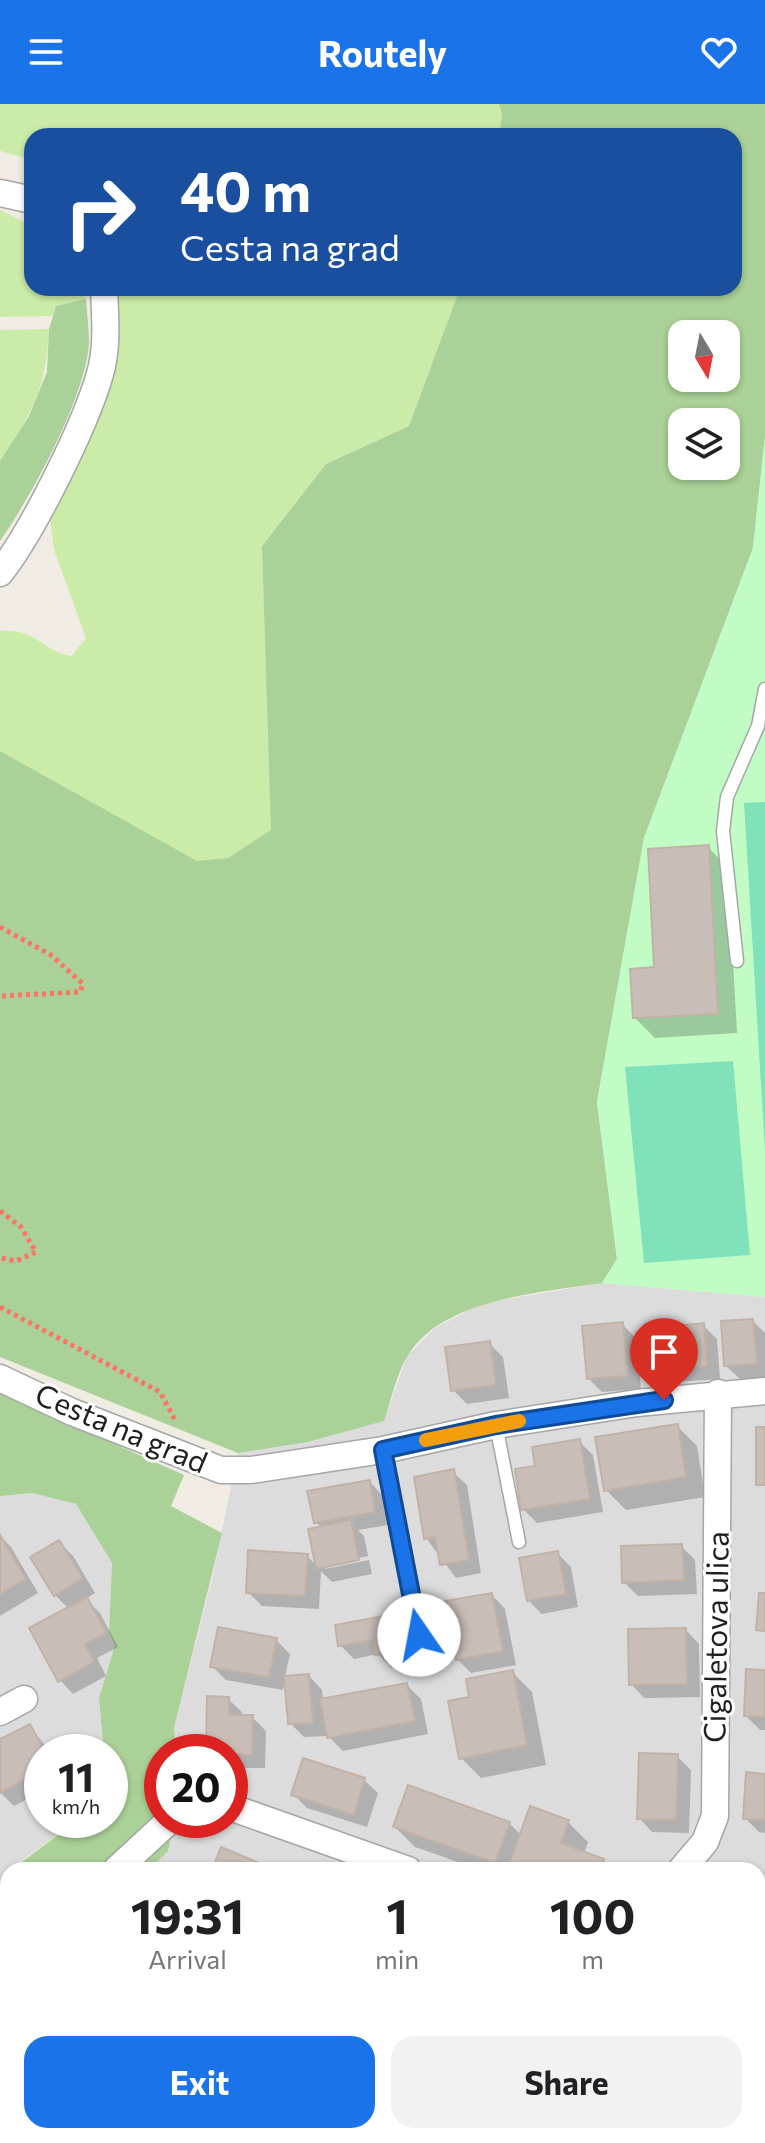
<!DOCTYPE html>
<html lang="en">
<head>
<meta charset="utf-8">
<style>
	:root { --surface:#fff; --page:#f2f2f2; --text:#202124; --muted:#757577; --accent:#1a73e8 }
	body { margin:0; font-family:Commissioner,sans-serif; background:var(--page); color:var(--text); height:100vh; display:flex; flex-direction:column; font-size:30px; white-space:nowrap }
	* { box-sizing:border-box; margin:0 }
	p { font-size:26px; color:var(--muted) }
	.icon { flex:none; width:44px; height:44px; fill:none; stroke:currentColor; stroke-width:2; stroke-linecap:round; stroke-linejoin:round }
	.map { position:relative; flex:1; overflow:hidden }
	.details { position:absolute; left:0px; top:1758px; width:766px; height:282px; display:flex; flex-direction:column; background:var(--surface); border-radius:24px 24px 0 0; box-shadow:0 2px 6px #0004 }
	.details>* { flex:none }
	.banner { position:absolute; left:24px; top:24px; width:718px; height:168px; border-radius:24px; box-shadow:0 2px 6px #0004; background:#1a4fa0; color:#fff; overflow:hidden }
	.needle { width:52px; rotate:170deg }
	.fabs { position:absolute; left:668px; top:216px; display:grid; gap:16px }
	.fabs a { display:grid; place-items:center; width:72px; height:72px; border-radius:16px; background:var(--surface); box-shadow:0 2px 6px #0004; font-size:40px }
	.speed { position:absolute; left:24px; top:1630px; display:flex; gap:16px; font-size:40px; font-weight:700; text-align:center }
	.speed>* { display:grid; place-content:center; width:104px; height:104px; border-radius:50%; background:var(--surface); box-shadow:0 2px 6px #0004; line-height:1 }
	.speed small { font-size:20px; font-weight:400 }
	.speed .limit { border:12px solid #d22; background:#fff; color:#111 }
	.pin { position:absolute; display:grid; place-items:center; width:68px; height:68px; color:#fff; margin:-82px -34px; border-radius:50% 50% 50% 0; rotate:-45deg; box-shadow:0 0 8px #0007 }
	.pin .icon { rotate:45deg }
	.me { position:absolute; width:88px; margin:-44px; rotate:348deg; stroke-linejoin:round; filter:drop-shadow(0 0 6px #0008) }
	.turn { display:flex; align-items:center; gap:28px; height:168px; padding:0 24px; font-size:36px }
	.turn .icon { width:104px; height:104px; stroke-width:2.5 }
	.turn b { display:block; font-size:56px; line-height:68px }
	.eta { display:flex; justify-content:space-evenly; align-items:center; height:136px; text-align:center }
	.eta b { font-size:48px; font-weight:700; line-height:56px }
	.button { display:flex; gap:16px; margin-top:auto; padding:16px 24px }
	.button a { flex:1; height:92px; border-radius:24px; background:var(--accent); color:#fff; font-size:32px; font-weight:700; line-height:92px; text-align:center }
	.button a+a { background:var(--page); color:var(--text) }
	header { display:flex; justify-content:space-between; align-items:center; height:104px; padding:0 24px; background:var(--accent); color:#fff; font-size:36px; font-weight:700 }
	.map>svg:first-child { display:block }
</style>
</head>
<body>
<header><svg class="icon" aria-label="menu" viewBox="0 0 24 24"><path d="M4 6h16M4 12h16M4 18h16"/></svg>Routely<svg class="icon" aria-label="heart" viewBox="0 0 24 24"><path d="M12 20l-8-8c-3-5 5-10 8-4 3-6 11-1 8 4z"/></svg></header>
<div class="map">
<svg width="765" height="2039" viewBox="0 0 765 2039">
	<rect width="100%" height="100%" fill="#f0ece4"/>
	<path fill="#dddcdc" d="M602,1179L765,1193V2039H0V1828L8,1844V2032H758V1766H149L168,1747L175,1716H230V1648H176L174,1624L212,1475L238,1349L308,1338L384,1317L407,1252L435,1224L483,1199Z
		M32,1389L76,1400L112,1459L109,1528L115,1541L99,1594L104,1648H42V1716H78L8,1766L0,1798V1392Z"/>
	<path fill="#cbeca8" d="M0,0H499L502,10L499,32H32V56L0,47Z
		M0,106L32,122V184H83L86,195L56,202L52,212L0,213Z
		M114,184H460L409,322L326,360L262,442L272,726L228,754L197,758L0,647V527C38,524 40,547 72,552L86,534L54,446L49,406L107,281L119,233Z
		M49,225C46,285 33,308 0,357V226Z"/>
	<path fill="#aad197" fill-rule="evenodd" d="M499,0H765V335L753,444L644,734L597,998L617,1155L602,1179C543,1188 440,1195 407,1253C396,1271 391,1297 384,1317L308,1338L238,1349L0,1253V647L197,757L228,754L271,726L262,442L326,360L409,322L460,184H734V32H499L502,10ZM682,230H726V274H682ZM682,318H726V362H682Z
		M86,195C87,210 89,225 89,239C86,292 31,393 0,437V357L29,312L47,268L49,225L56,202Z
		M0,1289L184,1371L171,1402L222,1429L174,1624L176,1648H162V1716H175L168,1747L149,1766H11L78,1716H110V1648H104L99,1594L115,1541L109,1528L112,1459L76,1400L32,1389L0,1392Z"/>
	<path fill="#c0fcc3" d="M765,331V1193L602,1179L617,1155L597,998L644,734L753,444Z"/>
	<path fill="#7fe2ba" d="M765,698V1047L744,699Z
		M733,957L750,1151L644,1159L625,963Z"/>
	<path fill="#0003" d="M708,743L728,764L737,929L655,934L635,914Z
		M753,1217L765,1229V1273L740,1275L726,1262Z
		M622,1220L636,1234L641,1285L602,1288L589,1275Z
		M703,1221L717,1235L720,1275L675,1278L661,1264Z
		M489,1239L503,1253L509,1294L467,1300L453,1286Z
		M677,1322L697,1342L705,1393L626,1406L606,1386Z
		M579,1337L593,1351L603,1408L537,1419L523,1405L537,1363Z
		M453,1368L467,1381L481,1469L456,1474L426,1434Z
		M370,1378L383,1392L388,1421L358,1426L364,1432L368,1452L325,1461V1465L369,1456L372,1470L332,1478L321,1467L319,1505L262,1502L248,1488L307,1452L317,1462L322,1424L316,1418Z
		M0,1432L11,1443L38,1489L0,1512Z
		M59,1438L73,1452L95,1489L85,1495L100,1509L118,1543L97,1554L106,1572L73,1590L60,1576L69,1505L55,1491Z
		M681,1442L695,1456L697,1490L638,1492L624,1478Z
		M557,1449L571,1463L578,1503L542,1510L528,1496Z
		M492,1491L505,1505L516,1561L471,1569L457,1555Z
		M395,1512L409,1526L415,1560L391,1564L378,1550L354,1555L340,1541Z
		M686,1526L699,1540L700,1593L644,1594L631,1580Z
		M276,1536L290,1550L285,1573L309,1572L322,1586L323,1597L407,1581L421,1595L428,1630L343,1647L328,1632L304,1633L290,1619L285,1574L283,1586L226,1576L212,1562Z
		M512,1568L532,1588L546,1661L481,1674L461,1654L472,1594Z
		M765,1568V1626H760L746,1612Z
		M228,1595L242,1608V1613H252L266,1627L265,1664H230Z
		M30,1622L50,1648H42V1687L14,1702L0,1688V1638Z
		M677,1652L691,1666L689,1729L652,1728L639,1714Z
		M765,1672V1729L759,1728L745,1714Z
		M364,1676L378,1689L367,1723L307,1704L293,1690Z
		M568,1718L588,1738L584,1750L603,1756L613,1766H481L415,1743L395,1723L509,1719L522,1732Z
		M758,1786L765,1787V1826H758Z
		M758,1895L765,1896V1959L758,1958Z
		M293,2032L291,2039H240L234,2033Z
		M299,2032H422L420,2039H300Z"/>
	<path fill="#c8beb7" stroke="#c2b2a6" stroke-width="2" d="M709,741L718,910L633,914L630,865L654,863L648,745Z
		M753,1215L757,1260L724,1262L721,1217Z
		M623,1218L628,1272L587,1275L582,1222Z
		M704,1219L707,1262L659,1265L655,1224Z
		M490,1237L496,1281L451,1287L445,1243Z
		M678,1320L686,1373L604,1387L595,1333Z
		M756,1323H765V1381H756Z
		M580,1335L590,1395L521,1406L515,1365L535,1362L532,1343Z
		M454,1365L469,1456L440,1461L435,1433L424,1435L414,1373Z
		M370,1376L375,1408L314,1419L307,1387Z
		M351,1416L359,1456L316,1465L308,1425Z
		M0,1431L26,1475L0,1490Z
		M59,1436L83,1474L54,1492L30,1453Z
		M682,1440L684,1476L622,1479L621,1442Z
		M248,1446L308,1450L305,1492L246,1489Z
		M558,1447L566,1490L527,1497L519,1454Z
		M492,1489L503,1547L456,1556L445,1497Z
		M759,1489H765V1527L756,1526Z
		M87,1493L106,1529L85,1540L94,1558L58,1578L29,1524Z
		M395,1510L402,1547L375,1551L373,1536L338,1542L335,1521Z
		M218,1523L277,1534L269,1573L210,1563Z
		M686,1524L687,1580L629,1581L628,1525Z
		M746,1565L765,1566V1613L744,1612Z
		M513,1566L527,1641L459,1655L448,1597L469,1593L466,1575Z
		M309,1570L313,1619L288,1620L284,1572Z
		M407,1579L415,1617L327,1634L320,1595Z
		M207,1592L229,1593V1611H253L252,1651L206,1648Z
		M30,1620L45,1648H42V1666L0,1689V1635Z
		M639,1649L678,1650L676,1716L637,1715Z
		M303,1654L365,1674L354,1711L291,1691Z
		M746,1668L765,1670V1716L743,1715Z
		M408,1681L510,1718L495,1759L393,1723Z
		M530,1702L569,1716L561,1739L604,1755L600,1766H507Z
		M221,1743L276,1766H212Z
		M758,1784L765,1785V1815L758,1814Z
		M758,1893L765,1894V1948L758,1947Z
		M232,2032H276L274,2039H251Z
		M296,2032H396L393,2039H301L295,2037Z"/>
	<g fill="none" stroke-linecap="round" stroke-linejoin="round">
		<g stroke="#a6a6a6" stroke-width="15">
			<path id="service" d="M737,857L723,727L727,693L758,622L765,585
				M496,1321L519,1438
				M383,1346L426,1561"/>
		</g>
		<g stroke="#a6a6a6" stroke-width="29">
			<path id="minor" d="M0,89L32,96
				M0,469C33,427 85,322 100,270C108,243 105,212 104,184
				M0,1274L72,1308L221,1366H251L383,1346L496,1321L637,1299L765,1287
				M0,1608L24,1595
				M230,1703L408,1766
				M116,1766L170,1716
				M681,1766L705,1738L715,1712L718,1289
				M758,1848H765
				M0,1854L8,1848"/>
		</g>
		<path stroke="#ff7366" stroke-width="5" stroke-dasharray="4 4" stroke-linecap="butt" d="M0,823L51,851L83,880L80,888L0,892
			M0,1107L21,1123L36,1148L16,1157L0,1154
			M0,1203L160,1288L175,1316"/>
		<use href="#service" stroke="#fff" stroke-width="12"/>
		<use href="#minor" stroke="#fff" stroke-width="26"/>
	</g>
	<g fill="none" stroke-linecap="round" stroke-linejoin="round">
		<g stroke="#114b97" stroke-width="20">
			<path id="route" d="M419,1531L383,1346L496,1321L664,1296"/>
		</g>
		<use href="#route" stroke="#1a73e8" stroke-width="14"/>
		<path stroke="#f59e0b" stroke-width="14" d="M426,1336L519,1317"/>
	</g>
	<g text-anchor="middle" stroke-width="6" stroke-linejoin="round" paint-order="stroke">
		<g font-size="30" fill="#1f1f1f" stroke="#fff">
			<text transform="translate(121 1325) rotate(23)" y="10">Cesta na grad</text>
			<text transform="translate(717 1533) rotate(-89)" y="10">Cigaletova ulica</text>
		</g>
	</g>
</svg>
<div class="fabs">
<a><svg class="needle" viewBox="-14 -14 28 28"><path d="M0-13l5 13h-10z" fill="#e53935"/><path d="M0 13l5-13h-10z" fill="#757577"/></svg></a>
<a><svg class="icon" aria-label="layers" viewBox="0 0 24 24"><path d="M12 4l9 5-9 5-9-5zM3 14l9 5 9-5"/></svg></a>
</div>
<div class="speed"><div>11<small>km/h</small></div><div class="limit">20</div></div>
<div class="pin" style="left:664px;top:1296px;background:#d93025"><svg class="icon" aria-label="arrive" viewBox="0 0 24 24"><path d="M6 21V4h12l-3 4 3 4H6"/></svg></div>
<svg class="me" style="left:419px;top:1531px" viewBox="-20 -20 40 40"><circle r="19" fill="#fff"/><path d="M0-13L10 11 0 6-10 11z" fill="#1a73e8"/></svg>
<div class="banner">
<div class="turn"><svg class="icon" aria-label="right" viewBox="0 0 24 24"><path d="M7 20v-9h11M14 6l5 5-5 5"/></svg><div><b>40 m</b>Cesta na grad</div></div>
</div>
<section class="details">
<div class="eta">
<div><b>19:31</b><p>Arrival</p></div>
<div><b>1</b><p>min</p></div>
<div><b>100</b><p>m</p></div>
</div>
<div class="button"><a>Exit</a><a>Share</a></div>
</section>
</div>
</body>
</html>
